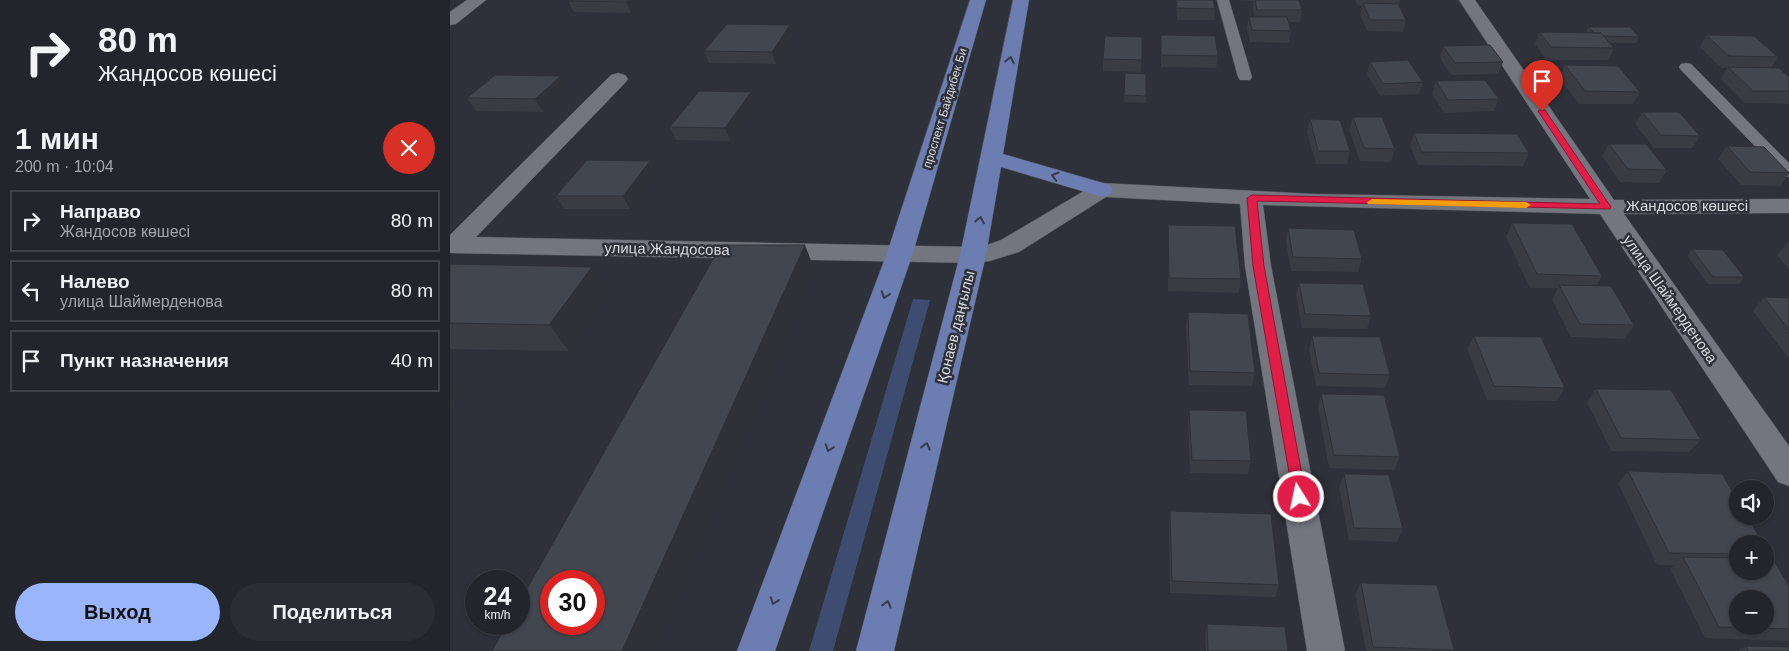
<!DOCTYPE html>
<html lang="ru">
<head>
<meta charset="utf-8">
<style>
	:root { --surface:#22252b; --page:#2a2d33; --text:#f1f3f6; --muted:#a2a5a9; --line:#3f4247; --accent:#9bb5fd }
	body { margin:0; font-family:Arial,sans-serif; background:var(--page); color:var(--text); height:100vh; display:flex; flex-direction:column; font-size:19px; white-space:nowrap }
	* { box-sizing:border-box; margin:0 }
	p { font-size:16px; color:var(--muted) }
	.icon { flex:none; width:28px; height:28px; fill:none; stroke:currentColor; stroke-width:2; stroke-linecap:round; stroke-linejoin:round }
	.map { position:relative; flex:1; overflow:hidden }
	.drawer { display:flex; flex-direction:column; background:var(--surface); width:450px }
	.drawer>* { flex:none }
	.top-card { background:#22252b; color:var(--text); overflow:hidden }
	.fabs { position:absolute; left:1279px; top:480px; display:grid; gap:10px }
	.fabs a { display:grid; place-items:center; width:45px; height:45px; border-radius:50%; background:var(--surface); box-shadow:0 1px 4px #0004,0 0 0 1px var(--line); font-size:25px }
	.speed { position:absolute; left:15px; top:570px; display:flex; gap:10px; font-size:25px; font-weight:700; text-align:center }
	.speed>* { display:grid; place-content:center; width:65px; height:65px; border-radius:50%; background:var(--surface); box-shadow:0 1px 4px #0004,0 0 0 1px var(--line); line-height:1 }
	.speed small { font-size:12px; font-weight:400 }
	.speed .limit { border:8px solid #d22; background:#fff; color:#111 }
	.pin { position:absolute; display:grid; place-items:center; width:42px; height:42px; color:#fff; margin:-51px -21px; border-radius:50% 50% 50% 0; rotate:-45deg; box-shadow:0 0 5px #0007 }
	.pin .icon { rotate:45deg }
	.me { position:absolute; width:55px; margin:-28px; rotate:350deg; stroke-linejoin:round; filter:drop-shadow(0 0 4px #0008) }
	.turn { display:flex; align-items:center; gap:18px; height:105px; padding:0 15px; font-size:22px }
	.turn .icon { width:65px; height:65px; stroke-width:2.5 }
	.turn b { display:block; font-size:35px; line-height:42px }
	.round { display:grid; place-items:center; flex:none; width:52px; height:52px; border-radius:26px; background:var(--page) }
	.headline { display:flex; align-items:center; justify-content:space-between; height:85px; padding:0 15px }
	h1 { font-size:30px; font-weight:700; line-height:38px }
	.action { display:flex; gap:10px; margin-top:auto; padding:10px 15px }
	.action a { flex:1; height:58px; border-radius:30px; background:var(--accent); color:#111; font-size:20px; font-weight:700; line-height:58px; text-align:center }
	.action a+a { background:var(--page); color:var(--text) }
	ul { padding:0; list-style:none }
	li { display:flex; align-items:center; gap:15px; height:62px; margin:0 10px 8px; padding:0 5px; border:2px solid var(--line); border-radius:0px }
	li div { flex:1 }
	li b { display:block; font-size:19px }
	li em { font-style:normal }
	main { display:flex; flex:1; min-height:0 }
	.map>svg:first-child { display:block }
</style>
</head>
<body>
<main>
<section class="drawer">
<div class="top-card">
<div class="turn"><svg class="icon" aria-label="right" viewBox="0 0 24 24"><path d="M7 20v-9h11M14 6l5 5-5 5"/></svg><div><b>80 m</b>Жандосов көшесі</div></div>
</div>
<div class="headline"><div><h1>1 мин</h1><p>200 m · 10:04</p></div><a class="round" style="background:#d93025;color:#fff"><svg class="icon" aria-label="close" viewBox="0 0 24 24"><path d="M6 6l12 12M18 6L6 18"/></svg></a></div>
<ul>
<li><svg class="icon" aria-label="right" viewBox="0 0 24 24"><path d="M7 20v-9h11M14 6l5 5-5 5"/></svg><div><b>Направо</b><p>Жандосов көшесі</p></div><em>80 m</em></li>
<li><svg class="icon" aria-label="left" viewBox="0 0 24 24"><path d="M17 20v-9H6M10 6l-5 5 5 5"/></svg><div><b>Налево</b><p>улица Шаймерденова</p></div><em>80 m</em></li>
<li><svg class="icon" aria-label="arrive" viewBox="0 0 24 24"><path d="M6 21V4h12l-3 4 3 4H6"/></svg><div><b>Пункт назначения</b></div><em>40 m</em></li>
</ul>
<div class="action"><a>Выход</a><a>Поделиться</a></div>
</section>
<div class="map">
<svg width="1339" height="651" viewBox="0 0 1339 651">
	<rect width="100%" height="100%" fill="#2e3139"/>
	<path fill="#3e4c72" d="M463,299L480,300L383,651H359Z"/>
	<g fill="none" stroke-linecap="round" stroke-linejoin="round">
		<g stroke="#4c4f55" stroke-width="1">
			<path id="lane" d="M767,0H779L802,77L800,80H790L788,77Z
				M1236,63L1241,64L1339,163V177L1333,175L1231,70L1229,67L1231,64Z"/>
		</g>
		<g stroke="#4c4f55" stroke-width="1">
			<path id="street" d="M17,0H36L6,24L0,25V12Z
				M1009,0H1025L1164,200L1339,199V213L1174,214L1339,446V486L1328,482L1150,214L813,205L821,266L895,651H857L795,266L790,204L656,197L569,252L540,261L523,263L0,253V235L161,75L168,73L175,75L178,79L175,83L26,237L523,247L537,245L551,240L644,185L652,183L864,194L1140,199Z"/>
		</g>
		<g stroke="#4c4f55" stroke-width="1">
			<path id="primary" d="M520,0H536L463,253L325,651H287L437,253Z
				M563,0H579L553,154L660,185L663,190L660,195L652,197L551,167L536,255L444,651H406L510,255Z"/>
		</g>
		<use href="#lane" fill="#73767f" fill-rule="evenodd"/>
		<use href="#street" fill="#73767f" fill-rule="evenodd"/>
		<use href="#primary" fill="#6b7db1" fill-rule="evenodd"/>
	</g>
	<path fill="#393c43" d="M195,0L181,13L124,12L118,1Z
		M726,0H763L765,9L764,20H727Z
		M783,0H849L852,10L850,22H839L841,31L839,43L800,42L797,28L799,17H804L803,8L804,1Z
		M905,0H950L949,6L956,20L953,32L917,31L910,15L912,6L908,5Z
		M340,25L344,37L326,64L259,63L254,51Z
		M1139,27L1189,37L1186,43H1159L1164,48L1159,60H1096L1085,44L1089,32L1136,33Z
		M711,35L768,56L766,68L711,67Z
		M1256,35L1328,57L1321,68L1339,91V104L1295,103L1271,79L1277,68H1271L1250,47Z
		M692,37L691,72L653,71V59Z
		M993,46L1053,62L1048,74L1001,75L990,58Z
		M920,62L973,82L969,94L930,96L917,74Z
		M1115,65L1190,92L1183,104H1129L1109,78Z
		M675,73L696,74V103L674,102Z
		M986,81L1049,99L1044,111L994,113L982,94Z
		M117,88L93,112L26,111L17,98Z
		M305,104L280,141L226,140L220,127Z
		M1192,112L1250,136L1242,148H1204L1185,124Z
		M903,117L945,149L941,162L910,161L899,130Z
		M860,119L900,151L897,164H866L857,132Z
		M964,133L1079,153L1073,166L968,165L960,146Z
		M1159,144L1217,170L1209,183L1170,182L1152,156Z
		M1277,146L1339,172V174L1330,186L1291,185L1268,159Z
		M207,174L180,209H114L106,196Z
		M1062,223L1152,276L1146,286L1184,325L1175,339L1121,337L1102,299L1108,288H1080L1056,237Z
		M718,225L791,279L789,293L718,291Z
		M838,228L912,259L908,272L841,271L836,241Z
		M1338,242H1339V270L1327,255Z
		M1242,249L1294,277L1289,284H1258L1237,256Z
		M0,264L159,293L119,351L0,349Z
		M849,283L921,316L917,329L852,328L846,296Z
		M1314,297L1339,298V359L1303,311Z
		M738,312L805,373L802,386L739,385L736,326Z
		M862,336L940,375L935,388L866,386L859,349Z
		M1024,336L1115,388L1106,401L1037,400L1017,349Z
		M1146,389L1251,440L1239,452L1161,451L1137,402Z
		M871,394L950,457L944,470L879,468L868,407Z
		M739,410L801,461L798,474L740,473L738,423Z
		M1178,471L1288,544V571H1315V547L1320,555L1316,559L1339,586V641L1255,638L1220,569L1224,565H1207L1168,483Z
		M894,474L953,529L947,542L899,540L889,487Z
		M720,511L829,585L825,597L720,593L719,524Z
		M911,583L1004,650L1003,651H916L905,594Z
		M757,624L838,651H756L755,635Z
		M1296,646L1339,651H1288Z"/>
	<path fill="#2e3137" d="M178,0H195L181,13L176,2Z
		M340,25L344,37L326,64L322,52Z
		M111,76L117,88L93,112L85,99Z
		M301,92L305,104L280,141L275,128Z
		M200,161L207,174L180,209L173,196Z
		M355,245L365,271L206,651H172Z
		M142,267L159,293L119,351L99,325Z
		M0,381L13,394L0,410Z"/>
	<path fill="#42464e" stroke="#2e3137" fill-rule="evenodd" d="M119,0H178L176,2L118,1Z
		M727,0H763L765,9L727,8Z
		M805,0H849L852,10H807Z
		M913,3L948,4L956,20H920Z
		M799,17H837L841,31L802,30Z
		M277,24L340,25L322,52L254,51Z
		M1139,27H1180L1189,37L1154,36L1151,33H1144Z
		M1089,32L1151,33L1164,48L1101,47Z
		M711,35L765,36L768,56L711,55Z
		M1256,35L1304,36L1328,57L1279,56Z
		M655,36L692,37V60L653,59Z
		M1040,45L1053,62L1005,63L993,46Z
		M958,60L973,82L933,84L920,62Z
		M1115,65L1168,66L1190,92L1135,91Z
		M1278,67L1329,68L1339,77V91H1303Z
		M675,73L696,74V96L674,95Z
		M45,75L111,76L85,99L17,98Z
		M1035,80L1049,99L998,100L986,81Z
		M249,91L301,92L275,128L220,127Z
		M1192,112H1229L1250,136L1211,135Z
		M903,117H932L945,149L914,148Z
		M860,119L890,120L900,151H868Z
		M964,133L1067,134L1079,153L972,152Z
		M1159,144H1196L1217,170L1178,169Z
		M1277,146L1314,147L1339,173L1300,172Z
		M137,160L200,161L173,196H106Z
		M1062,223L1122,224L1152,276L1087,274Z
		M718,225L785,226L791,279L719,278Z
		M838,228L904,230L912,259L843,257Z
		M271,245H355L172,651H42L57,624H69V603ZM101,581H144V624H101Z
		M1242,249L1273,250L1294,277H1263Z
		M0,264L142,267L99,325L0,323Z
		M849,283L913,284L921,316L855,314Z
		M1109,285L1161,286L1184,325L1130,324Z
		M1314,297L1339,298V330Z
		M738,312L798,314L805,373L740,371Z
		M862,336L930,337L940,375L869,373Z
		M1024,336L1091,337L1115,388L1044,386Z
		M1146,389L1221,390L1251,440L1171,438Z
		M871,394L934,395L950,457L884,455Z
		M739,410L796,411L801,461L742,460Z
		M1178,471L1272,474L1288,501V516H1297L1313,544H1288V554L1219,553Z
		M894,474L939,475L953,529L904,528Z
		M720,511L821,514L829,585L722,581Z
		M1315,547L1320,555H1315Z
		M1233,557L1288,558V571H1315V559H1323L1339,586V629L1269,627ZM1288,599H1315V626H1288Z
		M911,583L987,585L1004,650L923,647Z
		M757,624L835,627L838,651H758Z
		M1296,646L1339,647V651H1298Z"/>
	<defs><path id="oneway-chevron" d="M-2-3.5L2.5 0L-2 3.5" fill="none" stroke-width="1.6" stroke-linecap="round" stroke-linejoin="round" transform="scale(1.25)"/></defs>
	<g stroke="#373c4b">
		<use href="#oneway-chevron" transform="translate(560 60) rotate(-79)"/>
		<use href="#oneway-chevron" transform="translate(605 176) rotate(-164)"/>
		<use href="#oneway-chevron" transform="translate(530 220) rotate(-79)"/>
		<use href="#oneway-chevron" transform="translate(435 295) rotate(110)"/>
		<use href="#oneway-chevron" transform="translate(476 446) rotate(-76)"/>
		<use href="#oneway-chevron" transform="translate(379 448) rotate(110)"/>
		<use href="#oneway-chevron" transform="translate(324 601) rotate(110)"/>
		<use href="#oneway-chevron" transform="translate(437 604) rotate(-76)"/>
	</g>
	<path fill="#e11d48" stroke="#92132f" d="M1089,110H1095L1161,207L1160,209L807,201L814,266L856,497L854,501L849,503L844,501L803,266L797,198L802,195L1150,204L1088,111Z"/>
	<path fill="#f59e0b" d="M922,199L1076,202L1081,205L1076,208L918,204L917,202Z"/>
	<g text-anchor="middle" stroke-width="5" stroke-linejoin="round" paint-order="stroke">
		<g font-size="12" fill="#d8dadf" stroke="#2e3139">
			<text transform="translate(495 108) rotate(-73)" y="4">проспект Байдибек Би</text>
		</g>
		<g font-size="15" fill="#d8dadf" stroke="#2e3139">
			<text x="1237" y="211">Жандосов көшесі</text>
			<text transform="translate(217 249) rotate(1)" y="5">улица Жандосова</text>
			<text transform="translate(1220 299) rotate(55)" y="5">улица Шаймерденова</text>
			<text transform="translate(506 327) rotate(-76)" y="5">Қонаев даңғылы</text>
		</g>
	</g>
</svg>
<div class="fabs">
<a><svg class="icon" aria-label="sound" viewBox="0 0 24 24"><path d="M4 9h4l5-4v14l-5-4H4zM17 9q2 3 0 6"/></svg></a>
<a>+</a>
<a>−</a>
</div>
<div class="speed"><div>24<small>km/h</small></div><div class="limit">30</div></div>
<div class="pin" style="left:1092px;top:111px;background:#d93025"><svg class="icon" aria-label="arrive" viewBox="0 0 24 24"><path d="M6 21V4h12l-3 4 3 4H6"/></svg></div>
<svg class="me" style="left:849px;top:497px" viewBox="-20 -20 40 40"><circle r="17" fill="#e11d48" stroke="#fff" stroke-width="3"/><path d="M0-11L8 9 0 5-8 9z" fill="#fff"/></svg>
</div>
</main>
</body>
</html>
